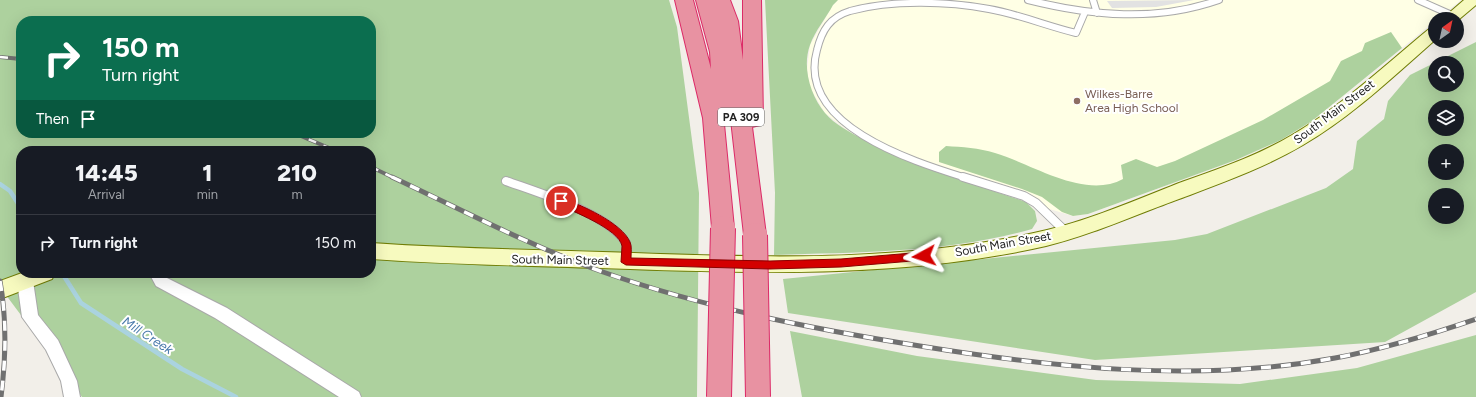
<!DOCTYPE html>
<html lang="en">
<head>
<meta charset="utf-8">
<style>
	:root { --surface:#171b24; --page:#20242c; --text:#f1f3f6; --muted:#9ea1a6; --line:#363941 }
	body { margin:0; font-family:Figtree,sans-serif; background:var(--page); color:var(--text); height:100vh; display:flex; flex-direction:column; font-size:15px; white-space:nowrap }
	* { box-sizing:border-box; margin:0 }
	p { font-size:13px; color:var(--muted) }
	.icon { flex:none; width:22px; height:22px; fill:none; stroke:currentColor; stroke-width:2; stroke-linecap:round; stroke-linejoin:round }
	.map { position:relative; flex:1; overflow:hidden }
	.details { position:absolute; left:16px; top:146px; width:360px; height:132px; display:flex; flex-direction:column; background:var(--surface); border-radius:16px; box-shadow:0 4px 16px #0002 }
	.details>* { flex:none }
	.guide { position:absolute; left:16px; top:16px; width:360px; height:122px; border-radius:16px; box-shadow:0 4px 16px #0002; background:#0b6e4f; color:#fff; overflow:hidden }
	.needle { width:26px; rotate:33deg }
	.controls { position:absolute; left:1428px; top:12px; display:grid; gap:8px }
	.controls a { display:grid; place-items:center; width:36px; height:36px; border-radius:50%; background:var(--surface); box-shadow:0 4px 16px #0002; font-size:20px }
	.pin { position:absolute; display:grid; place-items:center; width:34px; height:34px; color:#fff; margin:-17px; border:2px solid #fff; border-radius:50%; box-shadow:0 1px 4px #0007 }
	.me { position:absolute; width:44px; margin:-22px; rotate:265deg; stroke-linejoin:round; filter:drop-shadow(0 0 3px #0008) }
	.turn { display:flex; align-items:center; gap:14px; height:84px; padding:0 20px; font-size:18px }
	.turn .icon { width:52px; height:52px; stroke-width:2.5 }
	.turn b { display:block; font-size:28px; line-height:34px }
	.then { display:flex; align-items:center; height:38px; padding:0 20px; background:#0003; gap:8px; font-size:15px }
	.eta { display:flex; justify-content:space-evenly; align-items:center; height:68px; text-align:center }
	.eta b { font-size:24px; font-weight:800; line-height:28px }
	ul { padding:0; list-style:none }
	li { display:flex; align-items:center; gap:12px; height:56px; padding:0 20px; border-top:1px solid var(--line) }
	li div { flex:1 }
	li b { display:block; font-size:15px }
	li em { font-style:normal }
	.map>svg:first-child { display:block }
</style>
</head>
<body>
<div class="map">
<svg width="1476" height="397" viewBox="0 0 1476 397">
	<rect width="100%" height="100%" fill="#f2efe9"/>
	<path fill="#ffffe5" d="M838,0H1461L1438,19H1435V21L1312,121L1281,140L1236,160L1088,214L1073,216L1026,202L925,168L888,153L851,133L825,113L810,88L807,69L810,45L833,5Z"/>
	<path fill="#add19e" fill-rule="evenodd" d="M0,0H669L677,27L699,193L697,397H82L0,287ZM21,21H371V133H21ZM21,151H371V273H21Z
		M765,0H838L833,5C826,18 815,31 810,45C802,67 810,95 825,113C834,124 851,133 865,140C916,167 971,183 1026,202L1035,211L1037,221L1032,229C948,253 861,252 774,255L775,193Z
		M1391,32L1402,48L1312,121L1281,140L1236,160L1088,214L1073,216L1062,212L1042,197L1022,189L939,162V152L946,146C962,147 979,148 995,153C1032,164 1085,200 1123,179L1121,165L1136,159L1157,167L1175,161L1263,120L1330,81L1341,61L1362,51L1365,43Z
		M1476,42V292L1385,342L1095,360L788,313L783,279L1175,240L1207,234L1326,188L1353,169L1357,141L1384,119L1388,101L1410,75ZM1435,63H1457V85H1435ZM1435,107H1457V129H1435ZM1435,151H1457V173H1435ZM1435,195H1457V217H1435Z
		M790,331L917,356L1096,380L1240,384L1357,368L1476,335V397H802Z"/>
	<path fill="#e2e2e2" d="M1194,0L1156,7L1112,8L1107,1Z"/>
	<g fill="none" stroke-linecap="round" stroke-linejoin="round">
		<path stroke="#aad3df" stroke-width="4.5" d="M0,184L10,191L21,208
			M62,273L81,303L182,369L236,397"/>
		<g stroke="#a9a9a9" stroke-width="8">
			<path id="service-far1" d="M1028,0C1092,16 1156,22 1219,0
				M1093,0L1097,13
				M1418,0L1454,16
				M966,178C912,161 796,125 817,50C822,30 830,17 850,11C891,0 947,1 989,9C1018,14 1047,26 1076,33L1085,12"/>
		</g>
		<g stroke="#a9a9a9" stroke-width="10">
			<path id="service" d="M963,177L1024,196L1036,203L1066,232
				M506,181C536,192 610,214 626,243C628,248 626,255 626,261"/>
		</g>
		<g stroke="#a9a9a9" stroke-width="2">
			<path id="minor" d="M149,273H165L167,278L227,308L359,392L361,397H339L215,318L156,286Z
				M25,275L30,277L33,281L38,315L58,340L77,381L80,397H64L61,381L46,350L22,317L17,281L20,277Z"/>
		</g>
		<g stroke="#707d05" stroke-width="2">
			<path id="secondary" d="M1464,0H1476V5L1457,21V19H1442Z
				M1435,27V40C1393,77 1351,117 1303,145C1264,168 1221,183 1179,199C1135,215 1091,235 1046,246C910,277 769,274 630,269C544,266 457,265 371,259V243C459,249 546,250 634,253C771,258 913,262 1047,230C1092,219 1136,200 1179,183C1218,169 1257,156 1292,135C1342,106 1385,65 1429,29Z
				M22,273H55L52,279L0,299V281Z"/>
		</g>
		<g stroke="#dc2a67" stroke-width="2">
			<path id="motorway" d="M675,0H693L711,69L710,52L696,0H730L738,21L743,60V0H761L763,120L760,125L752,127L766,235L763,241L755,244L747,241L744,235L731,120L724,124L734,228L731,234L723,237L715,234L712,228L703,118Z"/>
		</g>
		<use href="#service-far1" stroke="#fff" stroke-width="6"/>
		<use href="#service" stroke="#fff" stroke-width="8"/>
		<use href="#minor" fill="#fff" fill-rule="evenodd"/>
		<use href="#secondary" fill="#f7fabf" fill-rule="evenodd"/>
		<use href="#motorway" fill="#e892a2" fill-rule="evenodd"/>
		<g stroke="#707070" stroke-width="4">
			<path id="rail-far1" d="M0,57L21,59
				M294,133L336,151
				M371,167L394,178"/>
		</g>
		<g stroke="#707070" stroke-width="5">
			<path id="rail" d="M392,177C462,210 530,246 603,272C705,308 813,329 920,346C1056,368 1199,383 1335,358C1383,349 1429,335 1476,319
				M0,281C7,320 6,358 1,397"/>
		</g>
		<use href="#rail-far1" stroke="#fff" stroke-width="2.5" stroke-dasharray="8" stroke-linecap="butt"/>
		<use href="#rail" stroke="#fff" stroke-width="3.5" stroke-dasharray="10" stroke-linecap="butt"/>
		<g stroke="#dc2a67" stroke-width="26" stroke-linecap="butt">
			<path id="motorway-bridge" d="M755,235L758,397
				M719,397L723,228"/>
		</g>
		<use href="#motorway-bridge" stroke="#e892a2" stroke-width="24"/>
	</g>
	<path fill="#d40000" stroke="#8a0000" d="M561,198C580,204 622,223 630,242C632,246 631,253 631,258L770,261L841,259L924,252L929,256L924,260L841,267L770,269L626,265L621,262C621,257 622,251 622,246C619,229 572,211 557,204V199Z"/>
	<circle fill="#8d6e63" stroke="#fff" stroke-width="1.5" cx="1077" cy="101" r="4"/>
	<g text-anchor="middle" stroke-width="4" stroke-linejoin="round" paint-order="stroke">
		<rect fill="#fff" stroke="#646464" stroke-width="1" x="718" y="108" width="46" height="18" rx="3"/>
		<g font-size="11" font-weight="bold" fill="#222">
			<text x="741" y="121">PA 309</text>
		</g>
		<g font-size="12" fill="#785e54" stroke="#fff" text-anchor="start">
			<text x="1085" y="98">Wilkes-Barre<tspan x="1085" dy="14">Area High School</tspan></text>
		</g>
		<g font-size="12" fill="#222" stroke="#fff">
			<text transform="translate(1334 112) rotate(-37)" y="4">South Main Street</text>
			<text transform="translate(1003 244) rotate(-10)" y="4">South Main Street</text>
			<text transform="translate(560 260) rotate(1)" y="4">South Main Street</text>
		</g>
		<g font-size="13" font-style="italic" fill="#4a7aab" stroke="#fff">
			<text transform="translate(148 335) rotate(33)" y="5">Mill Creek</text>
		</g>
	</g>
</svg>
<div class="controls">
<a><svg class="needle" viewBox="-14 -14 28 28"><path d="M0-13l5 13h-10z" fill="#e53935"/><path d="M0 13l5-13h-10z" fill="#9ea1a6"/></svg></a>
<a><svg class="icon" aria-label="search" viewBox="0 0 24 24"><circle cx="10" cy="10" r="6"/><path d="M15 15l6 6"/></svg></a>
<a><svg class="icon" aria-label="layers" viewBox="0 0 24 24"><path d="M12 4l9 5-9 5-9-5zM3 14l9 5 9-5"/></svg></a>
<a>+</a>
<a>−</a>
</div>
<div class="pin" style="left:561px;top:201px;background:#d93025"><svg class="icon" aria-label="arrive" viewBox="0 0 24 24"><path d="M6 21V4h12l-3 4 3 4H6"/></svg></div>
<svg class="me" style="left:924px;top:256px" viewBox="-20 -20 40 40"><path d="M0-17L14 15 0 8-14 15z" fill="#d40000" stroke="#fff" stroke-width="4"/></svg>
<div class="guide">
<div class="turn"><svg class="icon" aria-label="right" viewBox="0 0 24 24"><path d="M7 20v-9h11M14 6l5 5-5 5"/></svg><div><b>150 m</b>Turn right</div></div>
<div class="then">Then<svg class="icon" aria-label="arrive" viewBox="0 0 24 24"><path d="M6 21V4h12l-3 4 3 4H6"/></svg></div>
</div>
<section class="details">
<div class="eta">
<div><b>14:45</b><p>Arrival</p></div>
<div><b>1</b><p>min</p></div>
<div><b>210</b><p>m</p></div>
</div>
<ul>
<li><svg class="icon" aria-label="right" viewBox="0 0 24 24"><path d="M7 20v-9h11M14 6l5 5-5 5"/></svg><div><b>Turn right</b></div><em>150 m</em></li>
</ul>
</section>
</div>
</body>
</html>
